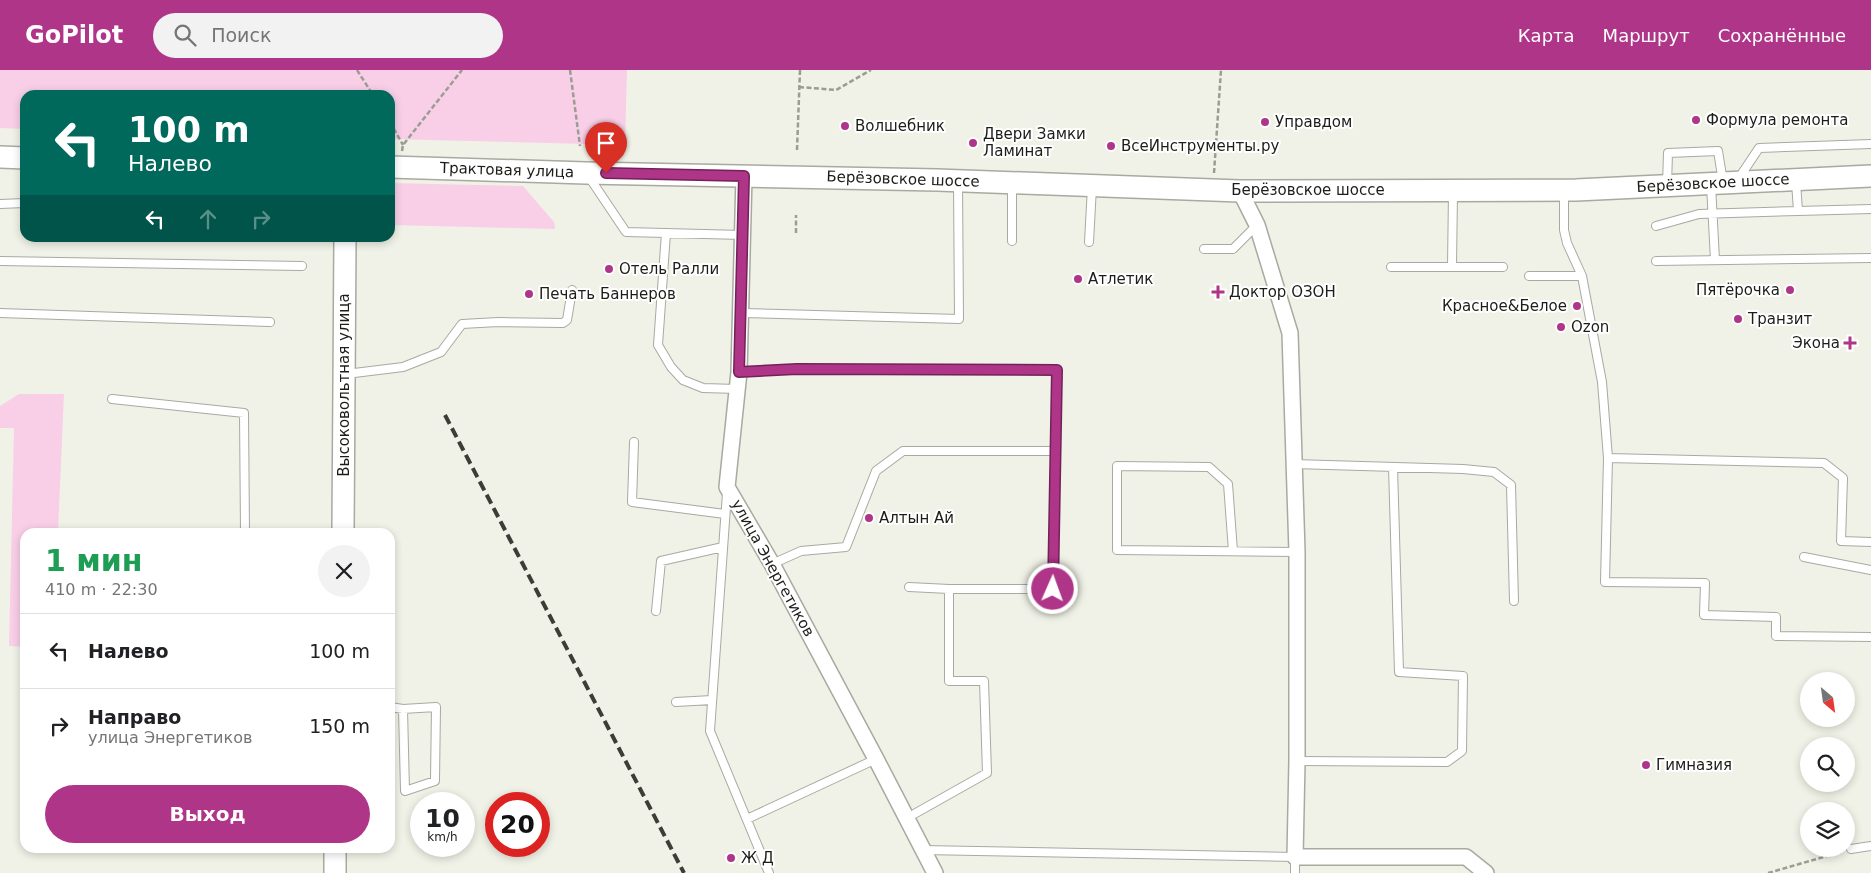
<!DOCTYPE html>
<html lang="ru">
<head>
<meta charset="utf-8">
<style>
	:root { --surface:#fff; --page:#f2f2f2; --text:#202124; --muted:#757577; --line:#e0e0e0; --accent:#af3588 }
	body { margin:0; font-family:"DejaVu Sans",sans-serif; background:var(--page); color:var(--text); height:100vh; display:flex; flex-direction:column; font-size:19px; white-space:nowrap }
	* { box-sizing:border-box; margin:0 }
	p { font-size:16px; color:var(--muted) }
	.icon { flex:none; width:28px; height:28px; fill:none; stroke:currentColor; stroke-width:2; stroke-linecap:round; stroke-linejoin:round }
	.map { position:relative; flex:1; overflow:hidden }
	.drawer { position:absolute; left:20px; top:458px; width:375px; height:325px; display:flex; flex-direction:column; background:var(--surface); border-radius:15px; box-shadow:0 2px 8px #0003 }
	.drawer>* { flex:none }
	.banner { position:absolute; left:20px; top:20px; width:375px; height:152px; border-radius:15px; box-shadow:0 2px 8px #0003; background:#00695c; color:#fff; overflow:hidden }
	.needle { width:32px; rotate:151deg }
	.tools { position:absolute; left:1800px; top:602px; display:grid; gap:10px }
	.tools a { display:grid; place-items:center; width:55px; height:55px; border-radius:50%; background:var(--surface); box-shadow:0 2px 8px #0003; font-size:25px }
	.speed { position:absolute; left:410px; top:722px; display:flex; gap:10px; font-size:25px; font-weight:700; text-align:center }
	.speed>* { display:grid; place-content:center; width:65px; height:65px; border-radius:50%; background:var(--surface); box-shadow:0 2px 8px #0003; line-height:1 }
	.speed small { font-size:12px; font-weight:400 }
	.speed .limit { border:8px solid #d22; background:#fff; color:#111 }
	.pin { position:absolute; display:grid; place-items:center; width:42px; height:42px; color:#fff; margin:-51px -21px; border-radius:50% 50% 50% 0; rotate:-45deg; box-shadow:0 0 5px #0007 }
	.pin .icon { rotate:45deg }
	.me { position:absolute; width:55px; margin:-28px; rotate:2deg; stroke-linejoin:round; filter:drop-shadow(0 0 4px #0008) }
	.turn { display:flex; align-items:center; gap:18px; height:105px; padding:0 25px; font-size:22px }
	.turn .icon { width:65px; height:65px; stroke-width:2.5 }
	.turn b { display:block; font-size:35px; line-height:42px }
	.lanes { display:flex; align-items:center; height:48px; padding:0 25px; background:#0003; justify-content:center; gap:25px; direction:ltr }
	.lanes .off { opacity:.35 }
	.round { display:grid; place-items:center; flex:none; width:52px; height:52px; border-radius:26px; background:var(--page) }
	.headline { display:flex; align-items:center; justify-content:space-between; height:85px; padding:0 25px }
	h1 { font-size:30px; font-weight:700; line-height:38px; color:#1e9e55 }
	.action { display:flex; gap:10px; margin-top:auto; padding:10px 25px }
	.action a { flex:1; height:58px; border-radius:30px; background:var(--accent); color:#fff; font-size:20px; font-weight:700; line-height:58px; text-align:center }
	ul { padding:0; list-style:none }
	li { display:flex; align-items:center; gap:15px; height:75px; padding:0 25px; border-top:1px solid var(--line) }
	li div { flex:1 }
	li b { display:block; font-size:19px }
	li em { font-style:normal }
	header { display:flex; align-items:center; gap:30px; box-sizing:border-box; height:70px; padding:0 25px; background:var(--accent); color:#fff }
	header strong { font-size:24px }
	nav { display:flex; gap:28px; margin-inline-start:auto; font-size:18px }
	.search { width:350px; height:45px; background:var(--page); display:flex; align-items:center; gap:12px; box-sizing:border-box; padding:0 18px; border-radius:28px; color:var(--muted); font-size:19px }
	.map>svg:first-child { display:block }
</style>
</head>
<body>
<header>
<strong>GoPilot</strong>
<div class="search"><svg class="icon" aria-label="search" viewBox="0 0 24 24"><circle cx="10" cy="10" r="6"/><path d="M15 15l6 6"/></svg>Поиск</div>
<nav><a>Карта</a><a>Маршрут</a><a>Сохранённые</a></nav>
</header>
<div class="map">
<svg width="1871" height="803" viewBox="0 0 1871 803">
	<rect width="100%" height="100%" fill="#f0f2e7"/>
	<path fill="#f8cfe7" d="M0,0H627L625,75L390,69V25H25V59L0,58Z
		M390,113L523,116L554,152L555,159L390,155Z
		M19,324H64L58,462H25V577L9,576L14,358H0V336Z"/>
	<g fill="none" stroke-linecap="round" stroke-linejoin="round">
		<g stroke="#a8aaa0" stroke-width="10">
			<path id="lane" d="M589,107L626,162L743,165
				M1739,108L1759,78L1871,74
				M1796,112L1798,141L1871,139
				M1667,115L1668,83L1718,81L1723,112
				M1711,115L1715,190
				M1453,122L1452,197H1503
				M1564,122V160L1567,173L1582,206L1602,312L1608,388L1605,512L1705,513L1704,545L1776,547V566L1871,567
				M0,134L25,133
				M1656,156L1699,144L1798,141
				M666,163L658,275L671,297L683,310L703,318L737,319
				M1012,171V114
				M1089,172L1092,117
				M1204,179H1233L1257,155
				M0,191L302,196
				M1656,191L1871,188
				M1391,197H1452
				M1529,206H1582
				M0,243L270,252
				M742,243L959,249L958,111
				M739,302L797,299L1057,300L1053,519H949L909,517
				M346,304L403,297L441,282L462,254L498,252L563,253L567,250L572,220
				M112,329L244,343L245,462
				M634,372L632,432L725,444
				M1608,388L1824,393L1843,408L1841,471L1871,472
				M1294,394L1463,399L1494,402L1511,415L1514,531
				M727,423L710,661L769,803
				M1233,481L1228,414L1209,397L1117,396V480L1297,482
				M1804,487L1871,500
				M772,494L801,481L846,477L876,401L903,381H1055
				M656,541L661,491L723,477
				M676,632L712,630
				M390,637L403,639L436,637L435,711L405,721L403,639
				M1297,691L1447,692L1462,681L1463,606L1399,602L1393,397
				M907,748L987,703L984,611H949V519
				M747,749L876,689
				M1851,779L1871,776
				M922,780L1295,787V803"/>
		</g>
		<g stroke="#a8aaa0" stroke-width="18">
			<path id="street" d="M744,106L739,302L727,417L772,494L876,689L935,803
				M1240,121L1257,155L1290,263L1297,482V691L1295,787H1466L1486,803"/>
		</g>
		<g stroke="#a8aaa0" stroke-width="24">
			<path id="secondary" d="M0,87L25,88
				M390,97L586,103L937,110L1240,121L1576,120L1871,106
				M343,462L345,168
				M335,803V778"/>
		</g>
		<path stroke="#9b9d94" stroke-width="2.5" stroke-dasharray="5 2.5" stroke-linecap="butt" d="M357,0L373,25
			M570,0L580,76
			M799,17L836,20L871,0
			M390,52L403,75
			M797,80L800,0
			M402,81L403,75L462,0
			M1214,103L1221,0
			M796,163V145
			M1768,803L1841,782"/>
		<use href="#lane" stroke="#fff" stroke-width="8"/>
		<use href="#street" stroke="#fff" stroke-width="15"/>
		<use href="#secondary" stroke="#fff" stroke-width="21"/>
		<path stroke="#3d3d38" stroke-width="4" stroke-dasharray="10 5" stroke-linecap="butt" d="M445,345L684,803"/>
	</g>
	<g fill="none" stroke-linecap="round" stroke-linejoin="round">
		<g stroke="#722258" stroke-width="12">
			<path id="route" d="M606,103L744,106L739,302L797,299L1057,300L1053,519"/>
		</g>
		<use href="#route" stroke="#af3588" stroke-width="9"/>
	</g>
	<g fill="#af3588" stroke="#fff" stroke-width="2">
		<circle cx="1696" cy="50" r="5"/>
		<circle cx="1265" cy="52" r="5"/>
		<circle cx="845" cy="56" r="5"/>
		<circle cx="973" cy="73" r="5"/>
		<circle cx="1111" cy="76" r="5"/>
		<circle cx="609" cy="199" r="5"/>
		<circle cx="1078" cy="209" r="5"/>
		<circle cx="1790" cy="220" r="5"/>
		<path d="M1215.5 214.5h5v5h5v5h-5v5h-5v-5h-5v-5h5z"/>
		<circle cx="529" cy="224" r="5"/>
		<circle cx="1577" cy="236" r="5"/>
		<circle cx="1738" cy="249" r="5"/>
		<circle cx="1561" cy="257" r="5"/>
		<path d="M1847.5 265.5h5v5h5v5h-5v5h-5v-5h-5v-5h5z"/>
		<circle cx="869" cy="448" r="5"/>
		<circle cx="1646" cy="695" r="5"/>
		<circle cx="731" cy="788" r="5"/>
	</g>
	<g text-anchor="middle" stroke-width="4" stroke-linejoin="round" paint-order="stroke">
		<g font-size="15" fill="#1c1c18" stroke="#fff" text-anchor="start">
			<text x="1706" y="55">Формула ремонта</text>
			<text x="1275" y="57">Управдом</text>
			<text x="855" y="61">Волшебник</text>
			<text x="983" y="69">Двери Замки<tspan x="983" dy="17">Ламинат</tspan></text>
			<text x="1121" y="81">ВсеИнструменты.ру</text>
			<text x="619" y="204">Отель Ралли</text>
			<text x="1088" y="214">Атлетик</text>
			<text x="1780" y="225" text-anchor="end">Пятёрочка</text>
			<text x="1229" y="227">Доктор ОЗОН</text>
			<text x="539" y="229">Печать Баннеров</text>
			<text x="1567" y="241" text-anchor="end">Красное&amp;Белое</text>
			<text x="1748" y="254">Транзит</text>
			<text x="1571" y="262">Ozon</text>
			<text x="1840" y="278" text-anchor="end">Экона</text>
			<text x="879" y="453">Алтын Ай</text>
			<text x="1656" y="700">Гимназия</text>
			<text x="741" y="793">Ж Д</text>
		</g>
		<g font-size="15" fill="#1c1c18" stroke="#fff">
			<text transform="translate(507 100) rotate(2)" y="5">Трактовая улица</text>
			<text transform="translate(903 109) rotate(2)" y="5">Берёзовское шоссе</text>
			<text transform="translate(1713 113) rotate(-3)" y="5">Берёзовское шоссе</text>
			<text x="1308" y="125">Берёзовское шоссе</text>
			<text transform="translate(344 315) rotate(-90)" y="5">Высоковольтная улица</text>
			<text transform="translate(773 498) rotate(61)" y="5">улица Энергетиков</text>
		</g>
	</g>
</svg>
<div class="tools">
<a><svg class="needle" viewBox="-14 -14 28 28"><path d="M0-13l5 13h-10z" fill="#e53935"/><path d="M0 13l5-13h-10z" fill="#757577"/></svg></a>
<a><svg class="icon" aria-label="search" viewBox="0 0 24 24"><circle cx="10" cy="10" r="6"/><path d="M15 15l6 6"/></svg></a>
<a><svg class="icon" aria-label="layers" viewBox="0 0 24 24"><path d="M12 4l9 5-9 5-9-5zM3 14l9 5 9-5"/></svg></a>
</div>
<div class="speed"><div>10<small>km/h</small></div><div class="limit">20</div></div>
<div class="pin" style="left:606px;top:103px;background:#d93025"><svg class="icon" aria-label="arrive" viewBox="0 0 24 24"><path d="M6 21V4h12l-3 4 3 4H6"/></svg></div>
<svg class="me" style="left:1053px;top:519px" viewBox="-20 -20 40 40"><circle r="17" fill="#af3588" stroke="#fff" stroke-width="3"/><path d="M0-11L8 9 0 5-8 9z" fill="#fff"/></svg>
<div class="banner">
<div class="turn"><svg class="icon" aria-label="left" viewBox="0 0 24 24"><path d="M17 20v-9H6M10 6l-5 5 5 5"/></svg><div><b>100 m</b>Налево</div></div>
<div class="lanes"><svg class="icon" aria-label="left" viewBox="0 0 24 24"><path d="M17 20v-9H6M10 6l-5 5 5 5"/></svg><svg class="icon off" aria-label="ahead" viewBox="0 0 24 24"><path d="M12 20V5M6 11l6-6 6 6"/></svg><svg class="icon off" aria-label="right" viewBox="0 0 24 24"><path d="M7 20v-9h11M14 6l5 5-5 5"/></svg></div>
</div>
<section class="drawer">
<div class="headline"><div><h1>1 мин</h1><p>410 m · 22:30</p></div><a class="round"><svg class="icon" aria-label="close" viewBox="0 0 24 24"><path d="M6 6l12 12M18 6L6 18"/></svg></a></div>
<ul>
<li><svg class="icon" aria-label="left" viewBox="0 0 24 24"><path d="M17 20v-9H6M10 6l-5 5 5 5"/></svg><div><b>Налево</b></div><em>100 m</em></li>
<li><svg class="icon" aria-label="right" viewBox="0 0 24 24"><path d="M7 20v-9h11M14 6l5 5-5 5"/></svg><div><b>Направо</b><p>улица Энергетиков</p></div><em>150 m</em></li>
</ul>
<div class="action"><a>Выход</a></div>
</section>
</div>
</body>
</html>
